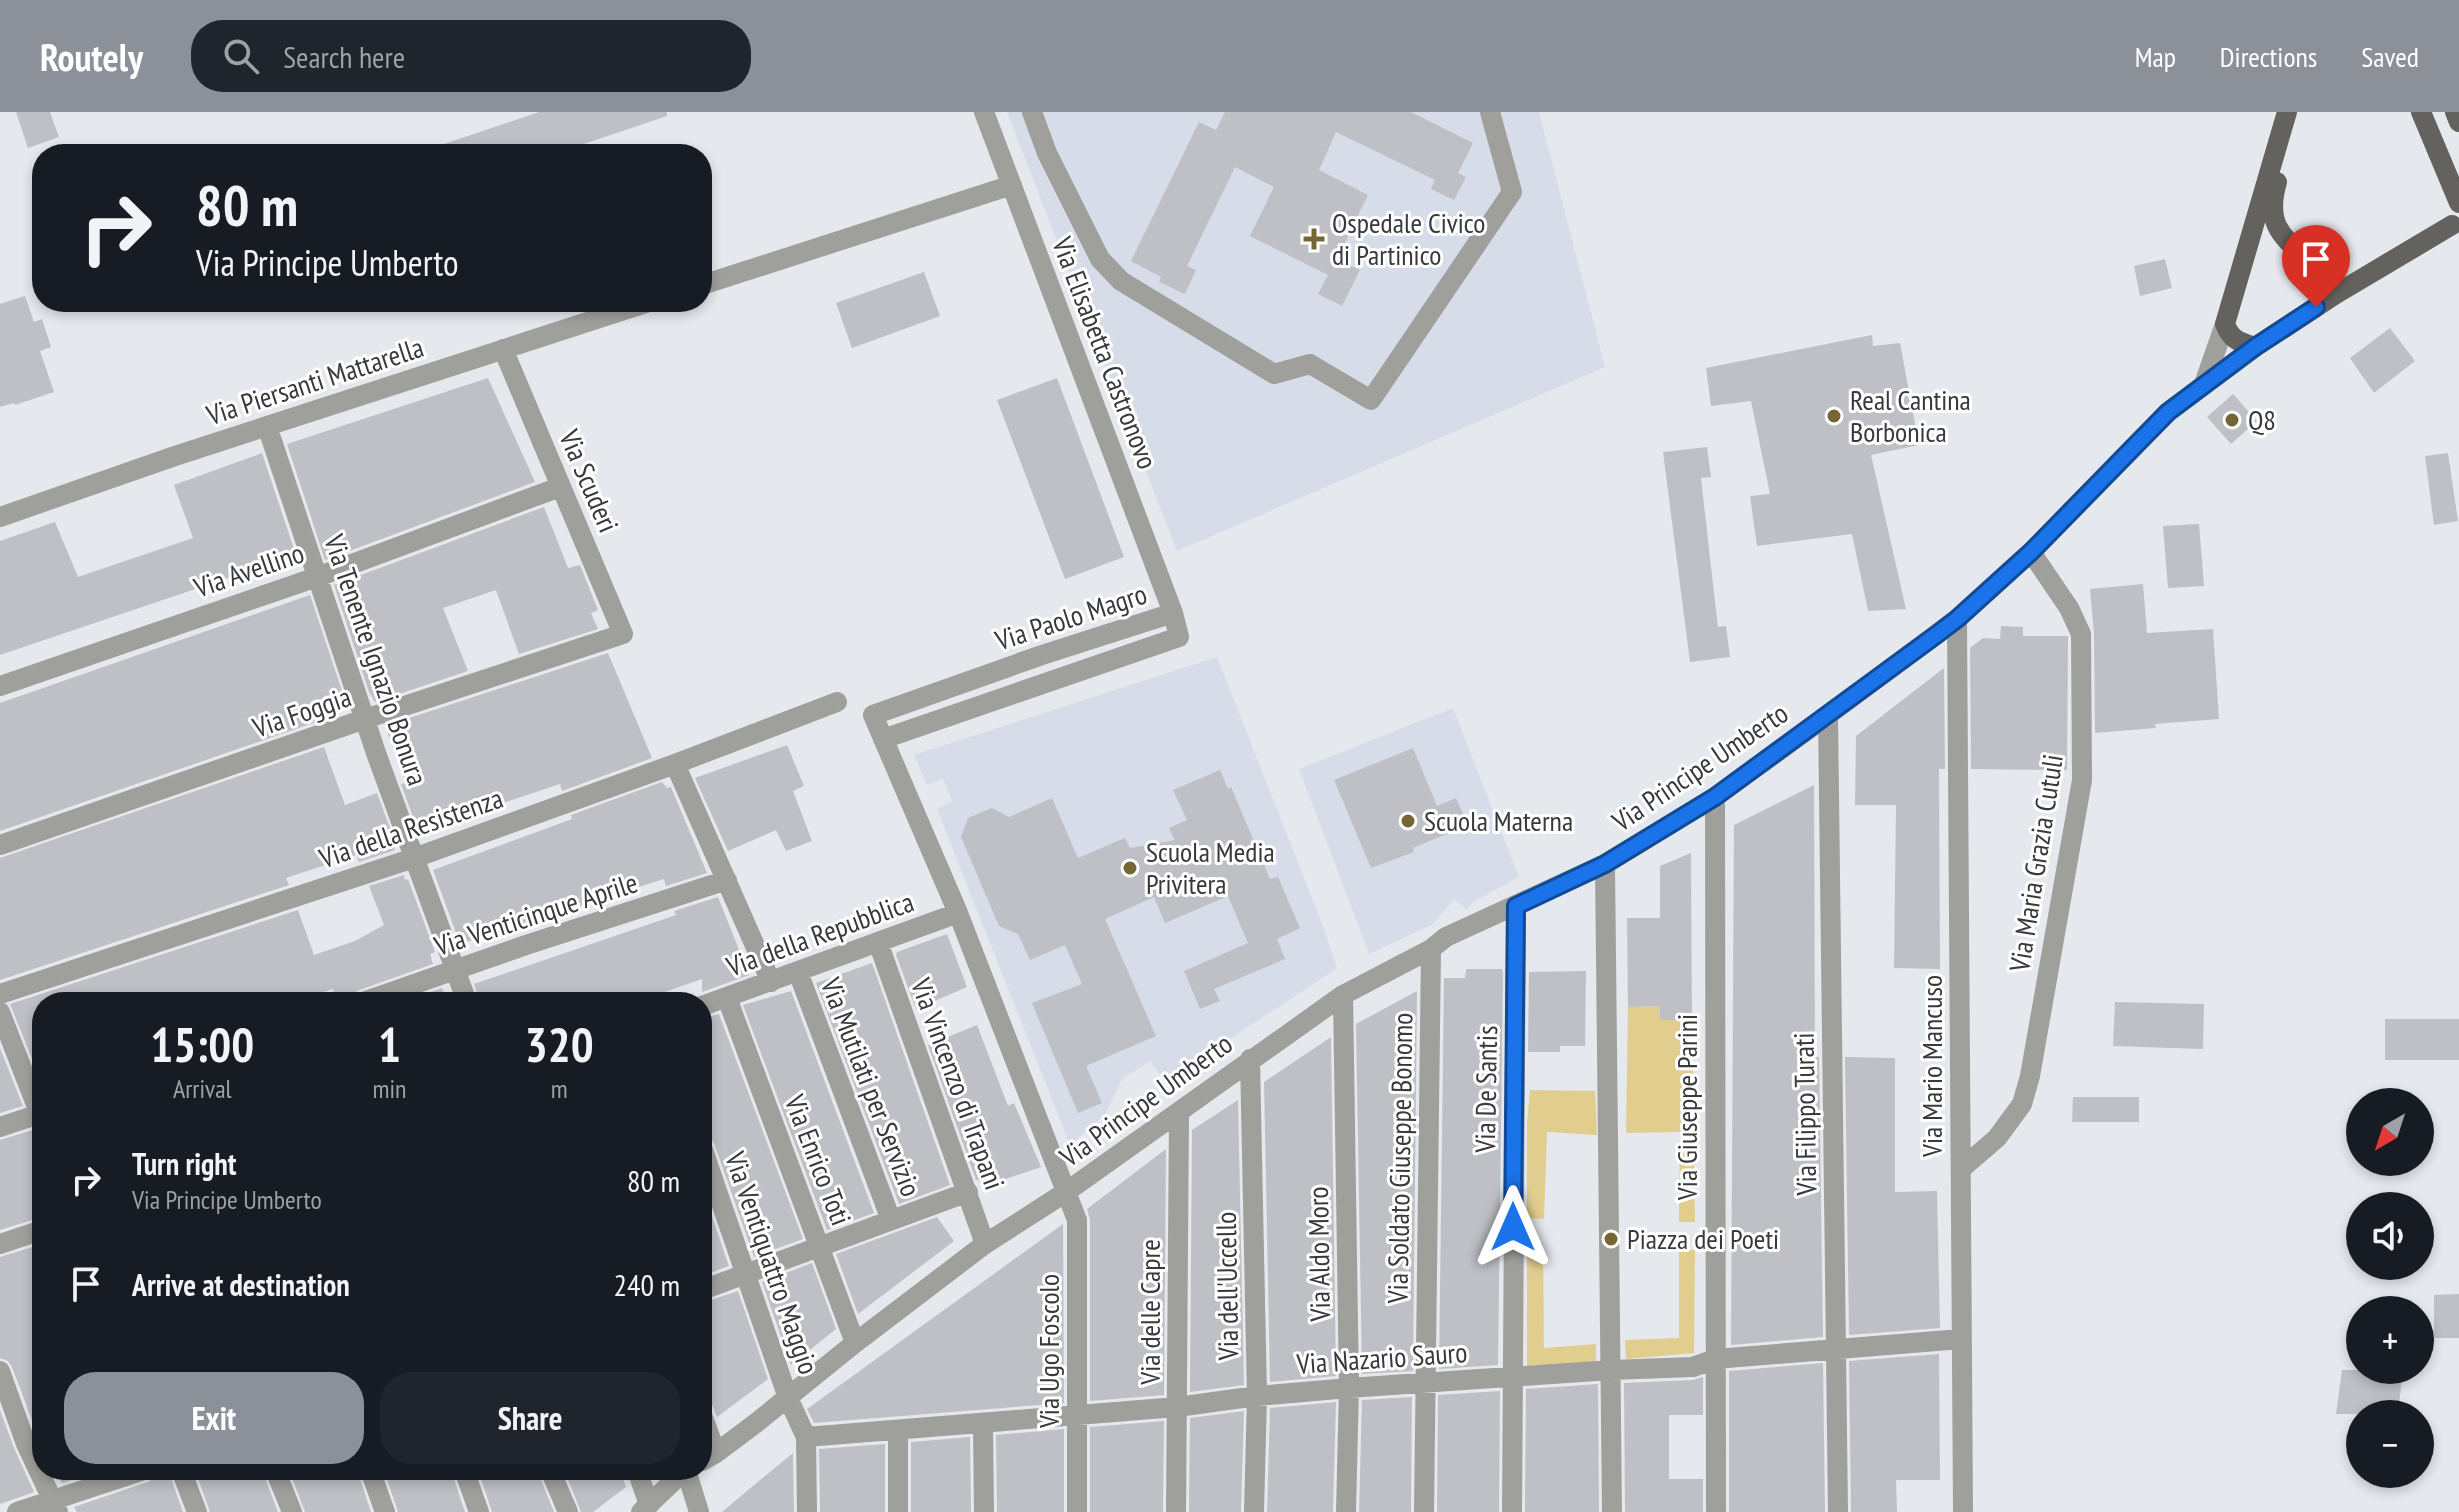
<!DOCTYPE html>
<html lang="en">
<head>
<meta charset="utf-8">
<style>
	:root { --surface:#171b24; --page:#20242c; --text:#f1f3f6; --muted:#9ea1a6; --accent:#8c9099 }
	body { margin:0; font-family:"PT Sans Narrow",sans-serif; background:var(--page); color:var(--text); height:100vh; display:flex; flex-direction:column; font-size:30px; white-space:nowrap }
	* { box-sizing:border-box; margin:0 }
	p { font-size:26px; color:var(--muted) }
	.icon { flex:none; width:44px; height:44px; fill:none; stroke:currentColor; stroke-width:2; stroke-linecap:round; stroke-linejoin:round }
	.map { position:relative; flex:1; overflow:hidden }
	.sheet { position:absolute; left:32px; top:880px; width:680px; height:488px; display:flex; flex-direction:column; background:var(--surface); border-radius:32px; box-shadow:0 4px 12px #0003 }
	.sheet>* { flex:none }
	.hud { position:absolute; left:32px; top:32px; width:680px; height:168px; border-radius:32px; box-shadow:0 4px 12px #0003; background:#171b24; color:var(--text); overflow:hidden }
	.needle { width:52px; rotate:219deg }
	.controls { position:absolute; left:2346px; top:976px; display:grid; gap:16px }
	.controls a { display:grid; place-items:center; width:88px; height:88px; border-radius:50%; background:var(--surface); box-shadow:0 4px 12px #0003; font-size:40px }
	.pin { position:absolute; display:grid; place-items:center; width:68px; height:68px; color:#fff; margin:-82px -34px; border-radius:50% 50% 50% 0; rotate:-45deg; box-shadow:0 0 8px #0007 }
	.pin .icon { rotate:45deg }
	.me { position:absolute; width:88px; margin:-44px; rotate:0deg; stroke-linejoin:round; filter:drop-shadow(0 0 6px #0008) }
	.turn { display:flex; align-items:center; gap:28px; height:168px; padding:0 32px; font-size:36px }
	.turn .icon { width:104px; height:104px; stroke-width:2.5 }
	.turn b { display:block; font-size:56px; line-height:68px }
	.eta { display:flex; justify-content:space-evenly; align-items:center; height:136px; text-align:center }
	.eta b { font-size:48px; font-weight:700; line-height:56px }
	.action { display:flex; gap:16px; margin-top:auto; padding:16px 32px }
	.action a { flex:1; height:92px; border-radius:32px; background:var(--accent); color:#fff; font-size:32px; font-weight:700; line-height:92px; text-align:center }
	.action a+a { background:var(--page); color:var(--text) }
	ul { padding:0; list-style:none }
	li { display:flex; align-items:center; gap:24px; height:104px; padding:0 32px }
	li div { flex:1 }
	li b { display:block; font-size:30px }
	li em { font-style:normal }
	header { display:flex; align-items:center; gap:48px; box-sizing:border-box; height:112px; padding:0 40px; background:var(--accent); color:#fff }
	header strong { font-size:38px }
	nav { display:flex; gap:44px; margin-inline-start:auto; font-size:28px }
	.search { width:560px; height:72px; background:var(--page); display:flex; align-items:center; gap:20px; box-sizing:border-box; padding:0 28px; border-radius:32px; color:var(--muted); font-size:30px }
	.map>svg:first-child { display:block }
</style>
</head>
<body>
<header>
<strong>Routely</strong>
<div class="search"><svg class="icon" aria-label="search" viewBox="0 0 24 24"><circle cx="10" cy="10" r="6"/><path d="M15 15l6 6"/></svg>Search here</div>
<nav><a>Map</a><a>Directions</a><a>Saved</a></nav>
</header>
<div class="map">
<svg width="2459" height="1400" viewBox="0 0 2459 1400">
	<rect width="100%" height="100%" fill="#e5e8ed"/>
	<path fill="#d7dde8" d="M1007,0H1539L1605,255L1177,439Z
		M1217,545L1323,814L1337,856L1165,970L1150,949L1122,967L1105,1003L1070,1033L937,697L952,689L943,667L927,673L914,643Z
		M1453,596L1519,765L1473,790L1467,798L1454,787L1433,812L1369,842L1299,657Z"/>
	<path fill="#e1cd8e" d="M1660,894V908H1692L1695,1110H1679L1680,1020L1626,1021L1628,895Z
		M1530,978L1595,979L1597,1023L1547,1020L1544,1107L1527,1106V1011Z
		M1527,1131H1543L1544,1236L1596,1232V1249L1527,1255Z
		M1679,1137L1695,1138L1694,1241L1626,1247L1625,1228L1679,1226Z"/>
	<path fill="#bec0c5" d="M16,0H50L59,25L28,36Z
		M539,0H667V4L554,42H427L426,38Z
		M1225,0H1411L1473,31L1458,61L1466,65L1454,88L1431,77L1435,68L1336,20L1319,58L1368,83L1337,147L1360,158L1342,194L1318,182L1328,163L1250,124L1274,75L1235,55L1187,154L1196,158L1185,182L1159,170L1161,165L1131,149L1199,10L1216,18Z
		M2165,147L2172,176L2140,184L2134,154Z
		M924,160L940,204L852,236L836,191Z
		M25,184L34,210L42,207L51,235L40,239L54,280L15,293L14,291L0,295V192Z
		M2390,216L2415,249L2374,281L2350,246Z
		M1872,223L1873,234L1900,231L1919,333L1871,343L1906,497L1868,499L1852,422L1757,434L1750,384L1770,382L1751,289L1711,294L1706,256Z
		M488,266L535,370L325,448L287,332Z
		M1057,266L1124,445L1065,467L997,288Z
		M2233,282L2257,309L2231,332L2207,305Z
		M1707,335L1711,365L1701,366L1715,490L1718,515L1726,514L1730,545L1690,550L1663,340Z
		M262,341L296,443L0,543V429L55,410L78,465L193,426L174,373Z
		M2448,341L2458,409L2434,413L2425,344Z
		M544,395L568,456L580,453L598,498L591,501L598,517L519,542L496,478L443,496L468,559L375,590L369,580L334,473Z
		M2199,412L2204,474L2168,476L2163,414Z
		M2143,472L2147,521L2213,517L2219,607L2155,612L2156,616L2095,621L2094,522L2090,477Z
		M310,483L345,588L312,599L316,610L0,719V591Z
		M2001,514L2023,515V524H2068L2067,658L1971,657L1970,536L1983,526L2000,527Z
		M608,541L652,646L562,679L560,672L418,719L401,672L406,671L385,614Z
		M1944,556L1945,657H1939L1940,857L1894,856L1896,693H1855L1856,624Z
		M787,633L804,674L793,679L812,729L786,739L776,718L728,739L695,666Z
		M324,635L345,693L377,681L394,727L392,728L395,738L359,750L356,743L286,766L289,773L0,868V746Z
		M1413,636L1437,694L1456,686L1468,713L1413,736L1414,740L1371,756L1334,668Z
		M1220,658L1228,677L1231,675L1270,767L1278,765L1300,816L1277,827L1285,847L1214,877L1220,889L1200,897L1184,859L1248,831L1228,784L1165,811L1154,785L1105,807L1156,924L1086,954L1102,991L1078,1001L1032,891L1082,872L1065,833L1030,848L1018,822L999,814L961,725L968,706L992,696L1009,705L1052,686L1078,746L1125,726L1130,736L1175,728L1169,716L1187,708L1173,678Z
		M662,670L667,676L671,675L707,761L666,774L664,767L460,832L433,758L572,707L571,703Z
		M1814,673L1815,945H1819L1823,1225L1731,1233L1734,713Z
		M1691,741L1692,908H1660V894L1628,895L1627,806H1660V754Z
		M404,763L405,768L408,767L435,840L430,842L433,852L359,878L353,882L350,890H335L333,877L291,890H42V972L10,892L298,798L314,843L355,829L384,813L369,774Z
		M718,785L749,863L702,880V867L636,890H480L474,872L676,803L674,799Z
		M947,822L967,875L916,897L896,843L897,840Z
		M872,851L950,1073L899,1092L816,871Z
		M1466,857H1502L1503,861L1498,1253L1439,1257L1444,866H1465Z
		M1586,859L1585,934H1560V940H1528L1529,860Z
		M442,876L444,882L450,880L453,890H402Z
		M791,879L874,1101L827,1118L743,893Z
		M1417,879L1413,1259L1362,1262L1356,912Z
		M2115,890L2204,892L2203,937L2113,934Z
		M719,902L803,1127L754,1145L714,1031L710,1025L702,1022V907Z
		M2385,907H2459V948H2385Z
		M977,913L1008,994L1014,991L1041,1055L982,1075L979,1068H976L928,933Z
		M1331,925L1336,1264L1270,1270L1264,970Z
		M0,936L23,994L0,1001Z
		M1845,945L1895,946V1080L1937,1079L1940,1216L1849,1223Z
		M2073,985H2139V1010H2072Z
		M1238,988L1244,1273L1190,1280L1192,1018Z
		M33,1018L42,1021V1050L34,1052L42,1073V1105L0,1118V1028Z
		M1166,1037L1164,1283L1090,1289V1108L1087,1097Z
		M702,1075L729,1154L702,1164Z
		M937,1105L954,1129L858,1202L836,1142Z
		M1063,1112L1064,1291L814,1311L807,1297Z
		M42,1132V1335L12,1255L8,1249L0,1246V1145Z
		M812,1151L836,1217L791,1253L762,1170Z
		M738,1179L768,1267L717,1305L702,1266V1191Z
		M2459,1182V1226H2434V1183Z
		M1939,1242L1940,1368H1896L1897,1400H1851L1849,1249Z
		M1823,1251L1825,1400H1729V1259Z
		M2342,1258H2403L2399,1292H2397L2395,1302H2336Z
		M1703,1265V1303H1669V1367H1703V1400H1625L1624,1271L1693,1268Z
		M1598,1272L1599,1400H1525L1526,1277Z
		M1500,1279L1499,1400H1437L1438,1283Z
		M1412,1285L1411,1400H1359L1362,1288Z
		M1336,1290L1333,1400H1267L1270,1296Z
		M0,1298L14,1336L34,1380L0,1392Z
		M1244,1299L1241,1400H1189L1190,1306Z
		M1164,1309L1163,1400H1090V1315Z
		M1064,1317V1400H997L996,1323Z
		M970,1325L971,1400H911V1330Z
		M885,1332V1400H820L819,1337Z
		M793,1341L794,1400H722L754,1373Z
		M55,1358H103L62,1371Z
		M157,1358H168L183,1400H77L74,1395L148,1370L154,1366Z
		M195,1358H262L278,1400H210Z
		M289,1358H357L371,1400H305Z
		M384,1358H451L465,1400H398Z
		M478,1358H537L554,1400H492Z
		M564,1358H619L626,1375L593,1400H581Z"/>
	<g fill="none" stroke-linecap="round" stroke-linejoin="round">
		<path stroke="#9f9f9c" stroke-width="20" d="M1032,0L1047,41L1100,147L1121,169L1274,262L1310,252L1371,288L1512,80L1490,0
			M702,173L1012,73
			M2204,272L2225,212
			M267,314L376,641L467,890
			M0,405L175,344L649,190
			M1957,507L1963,1400
			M0,574L317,465L560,375
			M1828,603L1838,1400
			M883,627L1179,525L1173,501L984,0
			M675,652L771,870
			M1715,685L1716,1400
			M0,733L365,607L623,522L503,237
			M1605,752C1606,968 1611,1184 1612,1400
			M878,830L985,1132
			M798,860L891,1108
			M0,882L414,746L675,652L837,590
			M1343,883L1349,1276L1346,1400
			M727,886L855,1231
			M363,890L526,833L727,768
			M702,894L958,801
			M0,900L42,1008
			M1250,947L1257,1284L1254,1400
			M0,1015L42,1001
			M702,1035L788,1286L806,1325L807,1400
			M1961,1057L1997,1026L2022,992L2030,964L2082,668L2081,522L2069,496L2031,440
			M0,1132L42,1118
			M702,1178L968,1080
			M0,1259L26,1332L58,1400
			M702,1303L716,1341
			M983,1312L984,1400
			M898,1318V1400
			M806,1325L1177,1295L1257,1284L1349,1276L1611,1258L1693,1255L1715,1247L1961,1227
			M702,1349L716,1341L756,1311L855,1231L985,1132L1066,1080L1343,883L1431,837L1446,825L1605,752L1715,685L1828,603L1957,507L2031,440L2168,300L2255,235
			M181,1358L197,1400
			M275,1358L292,1400
			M370,1358L385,1400
			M464,1358L479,1400
			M550,1358L568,1400
			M637,1358L649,1393
			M686,1358L699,1400
			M17,1400L144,1358
			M641,1400L685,1358
			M1077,1400V1108L958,801L873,603L1042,543L1173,501
			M1176,1400L1179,1000
			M1424,1400L1431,837
			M1512,1400L1516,794"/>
		<path stroke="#64625e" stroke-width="20" d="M2287,0L2225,212C2231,228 2239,230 2255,235L2336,182L2452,113
			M2421,0L2459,91
			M2455,0L2459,10
			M2277,70C2262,122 2292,129 2322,161C2327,167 2332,175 2336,182"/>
	</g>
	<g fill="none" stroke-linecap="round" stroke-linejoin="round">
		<g stroke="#114b97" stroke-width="20">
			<path id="route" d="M1513,1115L1516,794L1605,752L1715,685L1936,523L1957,507L2031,440L2168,300L2255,235L2316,195"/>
		</g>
		<use href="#route" stroke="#1a73e8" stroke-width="14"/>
	</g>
	<g fill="#766634" stroke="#fff" stroke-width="3">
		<path d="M1310 115h8v8h8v8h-8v8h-8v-8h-8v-8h8z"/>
		<circle cx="1834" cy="304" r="8"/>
		<circle cx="2232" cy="308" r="8"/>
		<circle cx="1408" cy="709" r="8"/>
		<circle cx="1130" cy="756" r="8"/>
		<circle cx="1611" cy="1127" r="8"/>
	</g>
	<g text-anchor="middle" stroke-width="6" stroke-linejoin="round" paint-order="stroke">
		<g font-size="28" fill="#38393b" stroke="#fff" text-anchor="start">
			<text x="1332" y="121">Ospedale Civico<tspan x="1332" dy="32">di Partinico</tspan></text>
			<text x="1850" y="298">Real Cantina<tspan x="1850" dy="32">Borbonica</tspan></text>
			<text x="2248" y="318">Q8</text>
			<text x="1424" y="719">Scuola Materna</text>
			<text x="1146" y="750">Scuola Media<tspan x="1146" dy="32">Privitera</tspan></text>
			<text x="1627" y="1137">Piazza dei Poeti</text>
		</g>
		<g font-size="28" fill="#38393b" stroke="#fff">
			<text transform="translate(1105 241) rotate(69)" y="10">Via Elisabetta Castronovo</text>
			<text transform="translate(315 269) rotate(-18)" y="10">Via Piersanti Mattarella</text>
			<text transform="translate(589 369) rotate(67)" y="10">Via Scuderi</text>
			<text transform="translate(249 458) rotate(-19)" y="10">Via Avellino</text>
			<text transform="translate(1071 505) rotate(-18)" y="10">Via Paolo Magro</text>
			<text transform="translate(376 548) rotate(71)" y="10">Via Tenente Ignazio Bonura</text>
			<text transform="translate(302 600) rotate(-19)" y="10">Via Foggia</text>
			<text transform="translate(1700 655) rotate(-34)" y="10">Via Principe Umberto</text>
			<text transform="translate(411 716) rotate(-19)" y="10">Via della Resistenza</text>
			<text transform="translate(2036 751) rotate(-81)" y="10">Via Maria Grazia Cutuli</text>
			<text transform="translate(536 802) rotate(-18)" y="10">Via Venticinque Aprile</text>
			<text transform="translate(820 822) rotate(-20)" y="10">Via della Repubblica</text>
			<text transform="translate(1932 954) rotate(-90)" y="10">Via Mario Mancuso</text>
			<text transform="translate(958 972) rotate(70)" y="10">Via Vincenzo di Trapani</text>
			<text transform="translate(871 975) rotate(69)" y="10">Via Mutilati per Servizio</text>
			<text transform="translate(1486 977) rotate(-89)" y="10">Via De Santis</text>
			<text transform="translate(1146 988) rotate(-36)" y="10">Via Principe Umberto</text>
			<text transform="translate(1687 995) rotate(-90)" y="10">Via Giuseppe Parini</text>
			<text transform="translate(1805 1002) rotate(-91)" y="10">Via Filippo Turati</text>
			<text transform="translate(1400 1046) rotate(-89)" y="10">Via Soldato Giuseppe Bonomo</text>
			<text transform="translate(818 1048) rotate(69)" y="10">Via Enrico Toti</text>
			<text transform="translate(1319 1142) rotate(-91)" y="10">Via Aldo Moro</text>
			<text transform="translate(772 1151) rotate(71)" y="10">Via Ventiquattro Maggio</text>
			<text transform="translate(1227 1174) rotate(-91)" y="10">Via dell'Uccello</text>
			<text transform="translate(1150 1200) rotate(-90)" y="10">Via delle Capre</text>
			<text transform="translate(1049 1239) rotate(-90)" y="10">Via Ugo Foscolo</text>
			<text transform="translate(1382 1246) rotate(-4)" y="10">Via Nazario Sauro</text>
		</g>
	</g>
</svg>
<div class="controls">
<a><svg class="needle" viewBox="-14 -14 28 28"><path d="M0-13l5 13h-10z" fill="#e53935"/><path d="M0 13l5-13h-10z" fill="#9ea1a6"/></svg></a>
<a><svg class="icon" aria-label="sound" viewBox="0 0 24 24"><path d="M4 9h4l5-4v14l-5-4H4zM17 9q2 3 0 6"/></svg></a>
<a>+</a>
<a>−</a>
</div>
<div class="pin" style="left:2316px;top:195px;background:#d93025"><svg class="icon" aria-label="arrive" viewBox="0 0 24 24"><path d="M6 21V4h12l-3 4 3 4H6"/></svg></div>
<svg class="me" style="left:1513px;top:1115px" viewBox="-20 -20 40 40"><path d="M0-17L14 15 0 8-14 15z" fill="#1a73e8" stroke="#fff" stroke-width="4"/></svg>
<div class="hud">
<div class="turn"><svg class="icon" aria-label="right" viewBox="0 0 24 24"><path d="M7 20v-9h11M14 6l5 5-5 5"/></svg><div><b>80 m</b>Via Principe Umberto</div></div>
</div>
<section class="sheet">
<div class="eta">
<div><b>15:00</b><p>Arrival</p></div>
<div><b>1</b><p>min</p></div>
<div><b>320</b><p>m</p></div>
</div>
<ul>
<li><svg class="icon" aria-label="right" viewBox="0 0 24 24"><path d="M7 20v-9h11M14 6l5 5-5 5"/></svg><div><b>Turn right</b><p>Via Principe Umberto</p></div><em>80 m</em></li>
<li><svg class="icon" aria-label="arrive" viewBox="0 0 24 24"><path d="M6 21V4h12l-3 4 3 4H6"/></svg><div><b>Arrive at destination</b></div><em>240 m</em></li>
</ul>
<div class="action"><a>Exit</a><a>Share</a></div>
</section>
</div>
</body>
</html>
